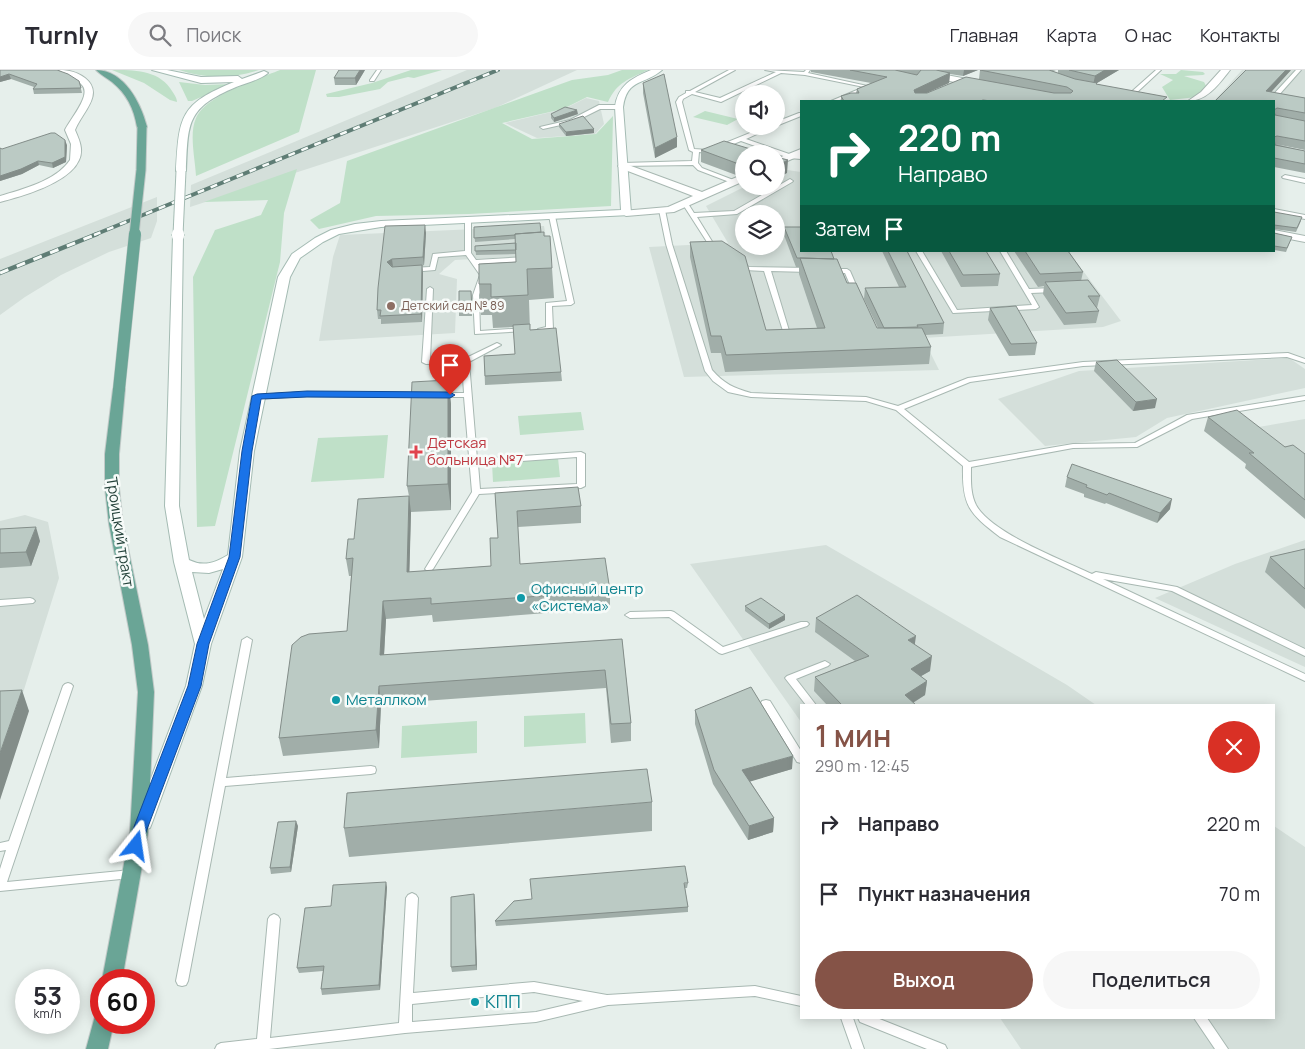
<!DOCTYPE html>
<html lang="ru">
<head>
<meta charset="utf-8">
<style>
	:root { --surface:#fff; --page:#f7f7f7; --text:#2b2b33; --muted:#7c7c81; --line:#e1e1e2; --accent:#855347 }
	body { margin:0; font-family:Manrope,sans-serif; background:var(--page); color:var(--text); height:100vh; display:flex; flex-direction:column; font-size:19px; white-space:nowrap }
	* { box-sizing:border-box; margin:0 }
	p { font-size:16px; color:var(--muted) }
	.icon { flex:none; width:28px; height:28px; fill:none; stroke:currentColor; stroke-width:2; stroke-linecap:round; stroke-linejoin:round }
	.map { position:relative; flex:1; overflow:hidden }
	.sheet { position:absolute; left:800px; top:634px; width:475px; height:315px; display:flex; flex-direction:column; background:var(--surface); border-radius:0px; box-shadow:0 2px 12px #0003 }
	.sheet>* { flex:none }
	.banner { position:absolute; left:800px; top:30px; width:475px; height:152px; border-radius:0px; box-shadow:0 2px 12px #0003; background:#0b6e4f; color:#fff; overflow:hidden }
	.tools { position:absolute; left:735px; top:15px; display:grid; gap:10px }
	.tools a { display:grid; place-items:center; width:50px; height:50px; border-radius:50%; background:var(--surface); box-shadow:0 2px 12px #0003; font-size:25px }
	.speed { position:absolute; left:15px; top:899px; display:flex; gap:10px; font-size:25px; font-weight:700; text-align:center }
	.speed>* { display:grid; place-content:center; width:65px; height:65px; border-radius:50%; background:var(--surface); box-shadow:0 2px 12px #0003; line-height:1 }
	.speed small { font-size:12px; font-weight:400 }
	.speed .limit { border:8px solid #d22; background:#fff; color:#111 }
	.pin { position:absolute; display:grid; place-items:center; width:42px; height:42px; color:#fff; margin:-51px -21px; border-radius:50% 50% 50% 0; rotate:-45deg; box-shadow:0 0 5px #0007 }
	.pin .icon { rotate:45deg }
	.me { position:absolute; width:55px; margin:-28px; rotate:15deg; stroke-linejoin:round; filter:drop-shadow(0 0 4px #0008) }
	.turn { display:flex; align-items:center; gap:18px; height:105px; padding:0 15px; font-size:22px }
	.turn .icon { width:65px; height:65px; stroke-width:2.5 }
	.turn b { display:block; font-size:35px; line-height:42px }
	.then { display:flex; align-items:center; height:48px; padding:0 15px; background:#0003; gap:10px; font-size:19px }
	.round { display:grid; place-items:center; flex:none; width:52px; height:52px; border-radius:26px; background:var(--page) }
	.head { display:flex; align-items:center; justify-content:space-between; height:85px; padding:0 15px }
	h1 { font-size:30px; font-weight:600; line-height:38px; color:var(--accent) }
	.action { display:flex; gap:10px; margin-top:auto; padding:10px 15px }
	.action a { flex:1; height:58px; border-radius:30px; background:var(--accent); color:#fff; font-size:20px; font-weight:600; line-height:58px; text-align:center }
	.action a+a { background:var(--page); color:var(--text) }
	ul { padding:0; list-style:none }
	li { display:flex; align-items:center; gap:15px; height:70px; padding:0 15px }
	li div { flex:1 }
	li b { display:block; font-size:19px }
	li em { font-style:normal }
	header { display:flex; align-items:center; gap:30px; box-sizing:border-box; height:70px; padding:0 25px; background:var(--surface); border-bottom:1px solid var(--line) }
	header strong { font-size:24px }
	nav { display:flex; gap:28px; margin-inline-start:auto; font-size:18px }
	.search { width:350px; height:45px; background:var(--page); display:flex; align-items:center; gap:12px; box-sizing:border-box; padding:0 18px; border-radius:28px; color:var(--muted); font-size:19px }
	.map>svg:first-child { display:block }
</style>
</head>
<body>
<header>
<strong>Turnly</strong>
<div class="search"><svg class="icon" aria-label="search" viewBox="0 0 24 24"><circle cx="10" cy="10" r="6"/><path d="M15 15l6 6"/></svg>Поиск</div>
<nav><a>Главная</a><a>Карта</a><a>О нас</a><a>Контакты</a></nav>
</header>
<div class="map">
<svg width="1305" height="979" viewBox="0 0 1305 979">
	<rect width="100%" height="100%" fill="#e6efeb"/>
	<path fill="#d4dfda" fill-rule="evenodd" d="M467,0H577L495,38L190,137L191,115Z
		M1242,0H1305V75L1274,31H1214Z
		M586,28L599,31L604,54L595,64L537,68L505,53L564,39Z
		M780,99L801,102V181H1068L1121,251L1103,257L923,268L939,300L684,307L649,177L728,173L706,136L746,116H776V101ZM744,144H776V176H744Z
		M157,127V151L151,168L109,182L61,205L25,227L0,245V189Z
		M544,156L549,185L455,190L439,204L457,209L455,263L319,271L333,187L340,165Z
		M1289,288L1305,299V318L1167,348L1136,367L1045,376L998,329L1079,301Z
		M1305,349V434L1223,363Z
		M25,445L48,452L59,508L0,696V451Z
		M1305,470V597L1155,528L1235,494Z
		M826,475L1067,615L1096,635H801V652L690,494Z
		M1274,756L1305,777V979H1021L1000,948H1274Z"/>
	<path fill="#bfe0c8" d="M112,0C134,0 157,0 170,18C173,23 177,27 177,32L170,30L144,13Z
		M179,0H259C232,9 206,9 179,0Z
		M280,0H316L299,62L196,106C195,88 189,64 196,48C206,25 258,9 280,0Z
		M411,0H442L414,8L408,7L388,12L380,19L339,27H327L326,24L372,13Z
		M622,0H648C629,9 617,12 608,32L587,27L563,39L502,53L532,69L596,64L613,46L611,136L469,144L376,146L319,159L310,150L340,133L347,91L572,10L608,5Z
		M1181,0L1203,2L1205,4L1203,5L1184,6L1204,12L1206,16L1197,27L1170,30L1162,17L1173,10L1160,4H1176Z
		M179,12L205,15L231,14L192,31H188Z
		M705,41L738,49L727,55L693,47Z
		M297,99L284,143L280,192L215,456L197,457L193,207L215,160L261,145L268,130L204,132Z
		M581,342L584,360L520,365L518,346Z
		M388,365L384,408L311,412L318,368Z
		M558,388L560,407L493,412L492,393Z
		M585,643L586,673L524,677V646Z
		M477,651V683L401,688L402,656Z"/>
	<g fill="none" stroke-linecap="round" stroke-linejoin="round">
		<g stroke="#a8b8b2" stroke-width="2">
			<path id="lane" d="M377,0H381L374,11H370V10Z
				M729,0H735L695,22L720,28L776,2L765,0L804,2L806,0H810L808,3L872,17L837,31H831L864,17L805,5L781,3L721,32L692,24L683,29L682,32L694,79L708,80L767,56H774L746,69L792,85H801V89L789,88L741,71L711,83L699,82L698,93L702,98L736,111V113H732L698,100L693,95L621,96L620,95L623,93L692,91L693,82L689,80L676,32L679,27L686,23V21H690Z
				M1156,0H1161L1133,26H1129V24Z
				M1296,0H1301L1278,26L1282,27V29L1272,28V26Z
				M599,35H619L622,37L619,39H600L574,52L543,59L540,57L570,50Z
				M799,43H801V46L776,56V52Z
				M1285,105L1305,109V113L1283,108L1282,107Z
				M790,109L793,111L792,112L737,144L697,147L713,173L721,179L718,181L709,175L682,133L687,132L694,143L734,141Z
				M662,138L665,140L672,174L712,300C724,314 734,318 751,323L866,327L898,336L968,308L1083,292L1288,283L1305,289V293L1287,287L1083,296L970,312L904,339L969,392L1073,374L1135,373L1187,345L1305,326V330L1192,349L1137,377L1073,378L971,397C971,409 970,423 976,435C991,463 1063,490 1092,504L1096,502L1177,517L1305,579V586L1172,521L1103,509L1305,604V611L1000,467C969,443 962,436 963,396L896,340L866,331L751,327L728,322L713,311L705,301L666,174L659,140Z
				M1274,139L1305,145V149L1274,143Z
				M552,144L555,146L574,233L571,235L552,236L553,259C550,262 542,263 538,261V259L546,257V233L567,231L549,146Z
				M468,147L471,149V183L476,190L526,187L529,189L526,191L478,194L486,205L479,225L480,261L525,258L527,259V261L475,264L473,225L480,205L466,185L438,187L435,200L411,202L408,200L411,198L430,197L433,184L465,181V149Z
				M916,181H922L957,240L1032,235L1000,181H1006L1029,219L1054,218L1057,220L1054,222L1031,223L1039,237L1036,239L953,243Z
				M739,191L749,197L809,198L812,200L809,202L771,201L790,264L789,265L787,266L784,264L764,201L745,200L736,193Z
				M847,199L850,201L860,224L859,225H855L854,224L845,203H832L829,201L832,199Z
				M430,217L433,219L430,290L464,289L495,274L497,273L501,275L469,292L477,389L581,382L585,384V416L581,418L479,424L433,499L429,502L425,499L472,422L464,327H439L435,325L439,323H464L462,293L426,294L422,292L427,219ZM577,387V414L480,419L478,394Z
				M307,322L421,323L425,325L421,327L307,326L257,329L253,327L257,325Z
				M30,528L33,529L35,531L33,533L0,536V530Z
				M671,541L674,542L723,577L801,552H807L809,554L807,556L722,584L719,583L669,547L630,548L625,545L630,542Z
				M247,567L252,570L226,708L371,696L375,697L376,700L375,703L371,704L225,716L188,911L186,915L182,916L178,915L176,911L242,570Z
				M825,591L830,594L828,596L796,609L816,635H806L785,608L787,606Z
				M68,613L71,614L73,616L7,812L131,800L135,801L137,804L135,807L131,808L0,821V799L6,780L0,781V773L9,771L63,616L65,614Z
				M766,630L770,631L801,681V693L797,692L761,633L762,631Z
				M412,823L416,825L418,828L413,923L534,912L607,925L755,916L801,926V936L755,926L608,935L536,952L405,963L269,979H215L217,975L221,973L257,969L268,849L270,846L274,844L278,846L280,849L270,968L399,953L406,828L408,825ZM534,922L583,931L536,942L412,952V934Z
				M841,948H853L864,979H852Z
				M858,948H877L945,975L947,979H927L860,952Z
				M1194,948H1207L1228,979H1215Z"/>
		</g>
		<g stroke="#a8b8b2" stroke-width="2">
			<path id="street" d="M59,0C69,0 77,2 85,8C105,24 82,42 75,60C79,69 84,80 79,90C69,113 23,126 0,132V126C23,119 56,111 70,90L71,74L65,60C70,49 92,25 82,15C76,8 66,6 59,0Z
				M903,0H920L978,11L982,14L978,17L907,2Z
				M1221,0H1230C1219,14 1207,31 1188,31L1201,22Z
				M801,79V85L776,96V89Z
				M623,93L702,122L744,104V111L674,142L626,146L621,143L622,141L668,137L693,126L620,98L618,96Z
				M1274,160L1305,166V172L1274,166Z"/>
		</g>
		<g stroke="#a4bbb3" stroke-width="2">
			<path id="secondary" d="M152,0H167L201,7L238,6L242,9L264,1L268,3C260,10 246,13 236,17C187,38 188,51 186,101L181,104L176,101C179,46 180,34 234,12L201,13Z
				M651,0H662C645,15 627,8 623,37L631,143L630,145L381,157L339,164L323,172L300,188L290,207L254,381L242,487L211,574L202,616L152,753L150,758L143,760L136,758L134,753L186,616L195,574L174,492L165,436L173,166L178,163L183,166L179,436L189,490C203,497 215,493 228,485L240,381L278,207L292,184L315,168L331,160L355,154L381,151L621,140L615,37C618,15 632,8 651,0ZM223,499L204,549L192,502L209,503Z"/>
		</g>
		<g stroke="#c2cac8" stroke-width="2">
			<path id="primary" d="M96,0C124,0 141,33 147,57L145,59H139L137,57C134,39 127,24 112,12C107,8 101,5 96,0Z
				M119,315L125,319L119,384V418L123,454L148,575L154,622L148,762L122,910H102L130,762L138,622L132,575L109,454L105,418V384L113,319Z
				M101,943V952H114L108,979H86L95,946Z"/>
		</g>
		<use href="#lane" fill="#fff" fill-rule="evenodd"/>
		<use href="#street" fill="#fff" fill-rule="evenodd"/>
		<use href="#secondary" fill="#fff" fill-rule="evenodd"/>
		<use href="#primary" fill="#6aa596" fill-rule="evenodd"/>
		<g stroke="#5f7d75" stroke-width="4">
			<path id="rail-far1" d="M94,165L498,0"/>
		</g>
		<g stroke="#5f7d75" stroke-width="4.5">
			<path id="rail" d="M0,203L97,164"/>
		</g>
		<use href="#rail-far1" stroke="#f7fbf9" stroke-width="2.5" stroke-dasharray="7" stroke-linecap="butt"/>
		<use href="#rail" stroke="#f7fbf9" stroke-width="3" stroke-dasharray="9" stroke-linecap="butt"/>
		<g stroke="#a4bbb3" stroke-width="11" stroke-linecap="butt">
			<path id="secondary-bridge-far1" d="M178,165L181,101"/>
		</g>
		<g stroke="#a4bbb3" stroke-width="13" stroke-linecap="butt">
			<path id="secondary-bridge" d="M178,166V164"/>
		</g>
		<g stroke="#c2cac8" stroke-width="11" stroke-linecap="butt">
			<path id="primary-bridge-far1" d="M134,165L141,100L142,57"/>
		</g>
		<g stroke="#c2cac8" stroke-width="13" stroke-linecap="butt">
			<path id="primary-bridge" d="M119,319L135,164"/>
		</g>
		<use href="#secondary-bridge-far1" stroke="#fff" stroke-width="9"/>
		<use href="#secondary-bridge" stroke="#fff" stroke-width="12"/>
		<use href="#primary-bridge-far1" stroke="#6aa596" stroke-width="9"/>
		<use href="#primary-bridge" stroke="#6aa596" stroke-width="12"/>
	</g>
	<path fill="#a1aea9" d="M0,0L79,11L82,23L34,24L33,19L34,17L11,9L0,12Z
		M365,0L356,15H335L334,8Z
		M811,0H978L963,6L950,4L949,13L926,23L979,9L980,0H1056L1053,1L1058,3V0H1119L1097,13V14L1166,31H841V26L856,23L857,19L871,13L811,2Z
		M1291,0L1271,22L1305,28V80L1275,74L1305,81V103L1274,97V31H1215Z
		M643,13L677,67V77L655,88L643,23Z
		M551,44H578L554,52L551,48Z
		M559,54L594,59V63L566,66L559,57Z
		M67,75L66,92L53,98L39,95L22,104L0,111V78L2,79Z
		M701,80L744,84V102L736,105L701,92Z
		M1274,142L1301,151L1296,162L1274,159Z
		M385,156L426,163L424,195L422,196L423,203L422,252L381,254V249H378L377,240Z
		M474,157L541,162L552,198L554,228L529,230L530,260L561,302L562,311L485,315L484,286L515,284L513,257L493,258L492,245H481L479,214L516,192V184L476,185L475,176L516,173L515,169L475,172Z
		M784,157L834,189L847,213L877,258H878L864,229L865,218L899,217L882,181H907L944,253L943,264L925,265L931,277L929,294L725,302L721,283H711L690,187V172L766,260L817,258L799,204V197H796L784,165Z
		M1274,163L1292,167L1286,182L1274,180Z
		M941,181H986L1000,204L998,216L961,217Z
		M1014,181H1068L1083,202L1081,211L1100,226L1097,238H1096L1099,241L1096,253L1064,255L1043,224L1044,216L1038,217Z
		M471,221L472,246H459V242Z
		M990,238L1037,273L1035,285L1009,286L988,250Z
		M1096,292L1155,338L1133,341L1094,301Z
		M448,310L451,334V440L411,442L409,502L491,496L498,468L495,423L581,436V453L518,457L520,494L610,521V538L433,552L432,545L386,549L384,585L622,569L631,653V671L611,673L606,618L381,634L379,678L283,686L279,668L347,561L351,506H349L346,489L354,469L409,426L407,416Z
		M1208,347L1305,384V449L1245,398L1246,394L1204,361Z
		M1067,407L1170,439L1157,453L1106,433L1105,434L1084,427V424L1065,417Z
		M0,459L40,471L31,496L0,498Z
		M1305,479V539L1265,502L1270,487Z
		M745,536L785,550L769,559L745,541Z
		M816,548L915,575L930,601L921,606L927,611L925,625L913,633L916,635H827L814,621L815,607L855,591L815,562Z
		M695,640L792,699L750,711L774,748L773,762L748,770L713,714L695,654Z
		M652,732V761L349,787L344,758Z
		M298,756L291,802L271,804L270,798Z
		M688,813L687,818H685L688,837V842L496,856L495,851Z
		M387,817L380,920L322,925L321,919L323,901L299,903L297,898Z
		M474,824L477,900L452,902L451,897Z"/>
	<path fill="#838d89" d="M360,0H365L356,15L355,8Z
		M964,0H978L963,6Z
		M1105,0H1119L1097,13L1096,22L1093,15L1095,6Z
		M1286,0H1291L1264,30L1266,21Z
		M950,3L949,13L913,29L914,20Z
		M9,4L11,9L0,12V7Z
		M577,40L578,44L554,52V48Z
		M594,59V63L566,66V62Z
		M677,67V77L655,88V78Z
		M65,70L67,75L66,92L53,98L52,93Z
		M744,90V102L736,105V93Z
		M788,90L787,103L776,109V96Z
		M38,91L39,95L22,104L0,111V106Z
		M425,155L426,163L424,195L423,187Z
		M392,189L393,197L387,192Z
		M422,195L423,203L422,252L421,244Z
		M448,310L451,334V440L448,414Z
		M1157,329L1155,338L1133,341L1136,332Z
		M409,426L411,442L409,519L407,502Z
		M1172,429L1170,439L1157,453L1160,443Z
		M36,457L40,471L31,496L26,482Z
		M383,531L386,549L383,603L380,585Z
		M785,545V550L769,559V554Z
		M916,566L914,580L908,570Z
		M932,586L930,601L909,613L911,599Z
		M927,611L925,625L909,635L905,625Z
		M379,616L381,634L379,678L376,660Z
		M22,620L29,641L0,730V683Z
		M793,686L792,699L742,714V700Z
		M774,748L773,762L748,770L749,756Z
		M296,751L298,756L291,802L290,797Z
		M386,812L387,817L380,920L379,915Z
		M474,824L475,830L477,900L476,895Z"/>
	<path fill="#bbcac4" stroke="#838d89" d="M0,0H57L68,4L79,11L81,18L33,19L37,14L9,4L0,7Z
		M339,0H360L355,8H334Z
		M850,0H895L917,5L921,0H936L950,3L914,20L915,23H927L966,7L1054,23H1071L1073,21L1067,17L980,0H1049L1075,9L1097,13L1096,14L1167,27L1162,31H991L983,30L980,31H844L841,26L851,23H859L857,19L887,7Z
		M1069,0H1105L1095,6Z
		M1246,0H1286L1266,21L1305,28V43L1277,38L1274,40L1275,45L1305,51V71L1277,66L1274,67L1275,75L1305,81V94L1274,88V31H1215Z
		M664,4L677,67L655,78L643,13Z
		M565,37L577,40L554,48L551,44Z
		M583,46L594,59L566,62L559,54Z
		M51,63H55L65,70V87L52,93L38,91L21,99L0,106V78L2,79Z
		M724,71L767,84H744V90L736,93L701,80Z
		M776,87L788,90L776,96Z
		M1274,142L1302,147L1297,158L1274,155V161Z
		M540,153L541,162L515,164V165L474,168V157Z
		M425,155L423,187L392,189L387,192L392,197L422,195L421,244L380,246L381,240H377L378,218L385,156Z
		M784,157H801V181H831L834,189L800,188H797Z
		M544,162V166H550L552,198L527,199L528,225L491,227V214H479V194L516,192L515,164Z
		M1274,163L1292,167L1287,178L1274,176Z
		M722,171L745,186L766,260L825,258L800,188L837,189L847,213H856L877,258H922L931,277L726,285L721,266H711L690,172Z
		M516,173V180L475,181V176Z
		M888,181H907L944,253L917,255L918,257L884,258L865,218L906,217Z
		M949,181H986L1000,204L963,205Z
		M1025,181H1068L1083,202L1040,204Z
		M1088,210L1100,226H1088L1099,241L1066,243L1045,212Z
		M459,221H471L472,241L459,242Z
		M1016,236L1037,273L1011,274L990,238Z
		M530,254V260L556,258L561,302L485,306L484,286L515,284L513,255Z
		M1117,290L1157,329L1136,332L1096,292Z
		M448,310V414L407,416L412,312Z
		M1237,340L1285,377L1293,375L1305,384V430L1249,383H1254L1208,347Z
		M1072,394L1172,429L1160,443L1109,423L1107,425L1086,417L1087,415L1067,407Z
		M578,417L581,436L517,441L520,494L605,488L610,521L431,534V528L383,531L380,585L622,569L631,653L611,654L605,600L379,616L376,660L279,668L292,575L301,567L309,564L347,561L353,488L346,489L348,469H354L358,429L409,426L407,502L491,496L490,468H498L495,423Z
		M36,457L26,482L0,483V459Z
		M1305,479V519L1270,487Z
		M857,525L916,566L908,570L932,586L911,599L927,611L905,625L916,635H842L815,607L869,586L816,548Z
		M761,528L785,545L769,554L745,536Z
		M751,617L793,686L742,700L774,748L749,756L714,700L695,640Z
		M22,620L0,683V621Z
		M647,699L652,732L344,758L347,723Z
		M296,751L290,797L270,798L278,752Z
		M685,796L688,813H684L688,837L495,851L514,831L532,829L530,809Z
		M386,812L379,915L321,919L324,896L297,898L305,838L331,836L333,815Z
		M474,824L476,895L451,897V827Z"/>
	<path fill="#1a73e8" stroke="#114b97" d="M307,321L450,322L455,325L450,328L307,327L261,329L252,381L240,487L209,574L201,616L146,762L141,780L136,781L131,780L129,776L132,762L188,616L197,574L229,487L242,381L252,326L257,324Z"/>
	<circle fill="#8d6e63" stroke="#f7fbf9" stroke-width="2" cx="391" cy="236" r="5"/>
	<path fill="#e0444e" stroke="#f7fbf9" stroke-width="2" d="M413.5 374.5h5v5h5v5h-5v5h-5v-5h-5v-5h5z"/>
	<g fill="#0f9aa8" stroke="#f7fbf9" stroke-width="2">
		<circle cx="521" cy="528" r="5"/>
		<circle cx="336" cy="630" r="5"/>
		<circle cx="475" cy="932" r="5"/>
	</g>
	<g text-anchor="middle" stroke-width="5" stroke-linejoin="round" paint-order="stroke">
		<g font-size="12" fill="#785e54" stroke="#f7fbf9" text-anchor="start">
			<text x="401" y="240">Детский сад № 89</text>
		</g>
		<g font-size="15" fill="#be3a42" stroke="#f7fbf9" text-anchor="start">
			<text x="427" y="378">Детская<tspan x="427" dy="17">больница №7</tspan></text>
		</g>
		<g font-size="15" fill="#24423a" stroke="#f7fbf9">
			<text transform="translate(120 462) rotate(81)" y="5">Троицкий тракт</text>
		</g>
		<g font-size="15" fill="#0d838f" stroke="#f7fbf9" text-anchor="start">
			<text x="531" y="524">Офисный центр<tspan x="531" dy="17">«Система»</tspan></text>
			<text x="346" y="635">Металлком</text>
		</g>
		<g font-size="18" fill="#0d838f" stroke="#f7fbf9" text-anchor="start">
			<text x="485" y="938">КПП</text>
		</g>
	</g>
</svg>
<div class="tools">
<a><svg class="icon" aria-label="sound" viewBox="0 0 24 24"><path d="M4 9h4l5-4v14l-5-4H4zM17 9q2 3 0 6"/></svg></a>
<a><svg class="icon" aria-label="search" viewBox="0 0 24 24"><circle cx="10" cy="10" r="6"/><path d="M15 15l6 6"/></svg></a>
<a><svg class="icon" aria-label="layers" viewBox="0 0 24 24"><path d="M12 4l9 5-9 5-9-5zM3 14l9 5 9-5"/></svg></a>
</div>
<div class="speed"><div>53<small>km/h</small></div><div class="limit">60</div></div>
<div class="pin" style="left:450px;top:325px;background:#d93025"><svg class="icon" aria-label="arrive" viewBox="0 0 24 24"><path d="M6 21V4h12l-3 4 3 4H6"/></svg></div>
<svg class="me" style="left:136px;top:776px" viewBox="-20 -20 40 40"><path d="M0-17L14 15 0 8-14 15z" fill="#1a73e8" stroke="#fff" stroke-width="4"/></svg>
<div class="banner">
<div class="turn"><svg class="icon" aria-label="right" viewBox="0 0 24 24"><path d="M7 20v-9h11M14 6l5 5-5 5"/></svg><div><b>220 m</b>Направо</div></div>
<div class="then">Затем<svg class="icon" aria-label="arrive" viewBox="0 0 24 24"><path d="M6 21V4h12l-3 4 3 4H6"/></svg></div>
</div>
<section class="sheet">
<div class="head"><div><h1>1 мин</h1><p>290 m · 12:45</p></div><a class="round" style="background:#d93025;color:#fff"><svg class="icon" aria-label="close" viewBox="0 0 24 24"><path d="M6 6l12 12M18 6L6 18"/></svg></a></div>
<ul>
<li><svg class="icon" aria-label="right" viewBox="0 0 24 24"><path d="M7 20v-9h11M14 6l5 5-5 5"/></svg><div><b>Направо</b></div><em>220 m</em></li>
<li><svg class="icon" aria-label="arrive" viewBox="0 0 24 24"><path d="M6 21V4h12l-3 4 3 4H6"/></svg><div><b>Пункт назначения</b></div><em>70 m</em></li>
</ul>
<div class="action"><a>Выход</a><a>Поделиться</a></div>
</section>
</div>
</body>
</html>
